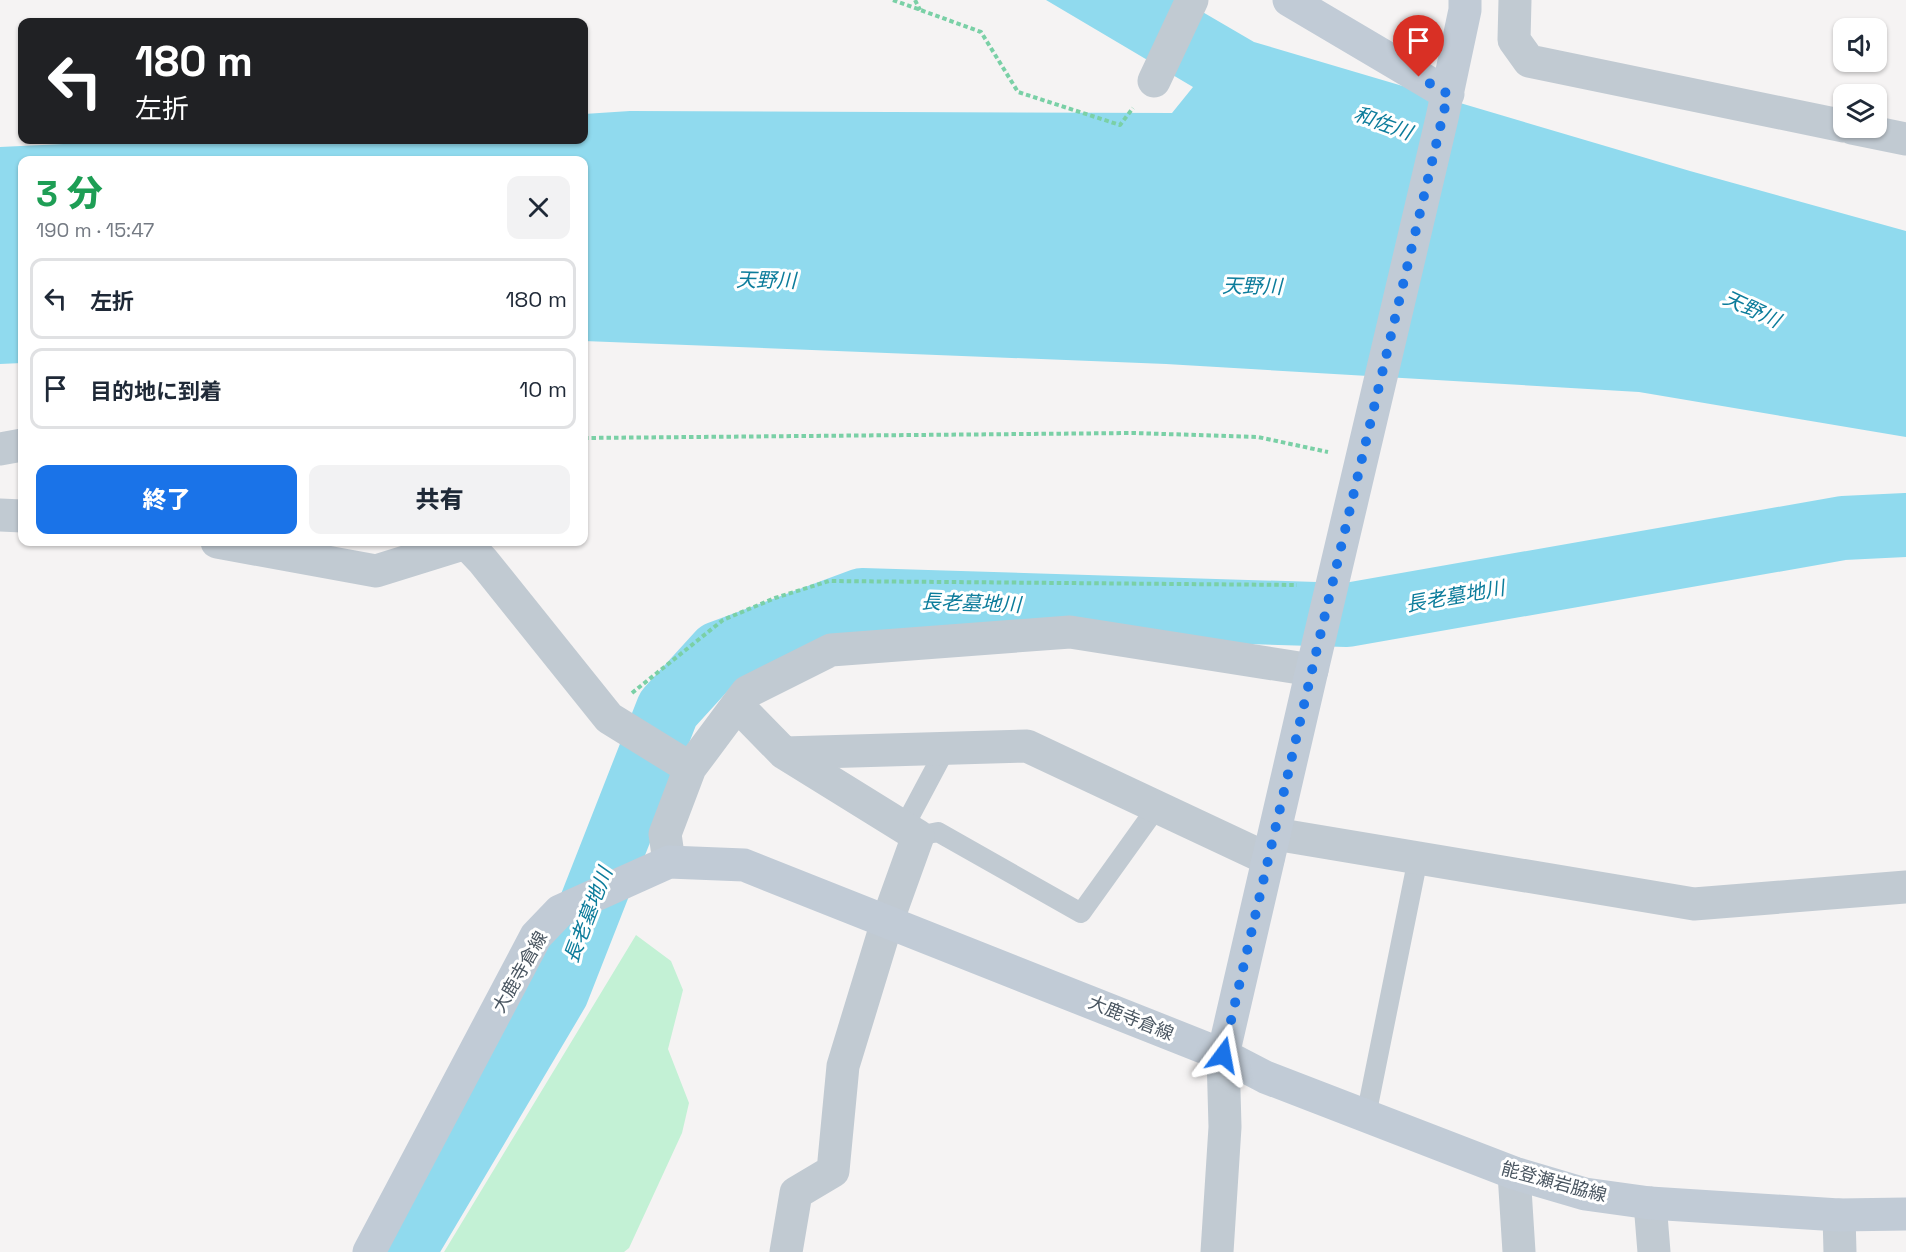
<!DOCTYPE html>
<html lang="ja">
<head>
<meta charset="utf-8">
<style>
	:root { --surface:#fff; --page:#f2f2f3; --text:#1f2937; --muted:#747a83; --line:#e0e1e3; --accent:#1a73e8 }
	body { margin:0; font-family:"Space Grotesk","Noto Sans JP",sans-serif; background:var(--page); color:var(--text); height:100vh; display:flex; flex-direction:column; font-size:22px; white-space:nowrap }
	* { box-sizing:border-box; margin:0 }
	p { font-size:20px; color:var(--muted) }
	.icon { flex:none; width:33px; height:33px; fill:none; stroke:currentColor; stroke-width:2; stroke-linecap:round; stroke-linejoin:round }
	.map { position:relative; flex:1; overflow:hidden }
	.side { position:absolute; left:18px; top:156px; width:570px; height:390px; display:flex; flex-direction:column; background:var(--surface); border-radius:12px; box-shadow:0 2px 4px #0004 }
	.side>* { flex:none }
	.hud { position:absolute; left:18px; top:18px; width:570px; height:126px; border-radius:12px; box-shadow:0 2px 4px #0004; background:#202124; color:#fff; overflow:hidden }
	.tools { position:absolute; left:1833px; top:18px; display:grid; gap:12px }
	.tools a { display:grid; place-items:center; width:54px; height:54px; border-radius:12px; background:var(--surface); box-shadow:0 2px 4px #0004; font-size:30px }
	.pin { position:absolute; display:grid; place-items:center; width:51px; height:51px; color:#fff; margin:-62px -26px; border-radius:50% 50% 50% 0; rotate:-45deg; box-shadow:0 0 6px #0007 }
	.pin .icon { rotate:45deg }
	.me { position:absolute; width:66px; margin:-33px; rotate:13deg; stroke-linejoin:round; filter:drop-shadow(0 0 4px #0008) }
	.turn { display:flex; align-items:center; gap:21px; height:126px; padding:0 18px; font-size:27px }
	.turn .icon { width:78px; height:78px; stroke-width:2.5 }
	.turn b { display:block; font-size:42px; line-height:51px }
	.round { display:grid; place-items:center; flex:none; width:63px; height:63px; border-radius:12px; background:var(--page) }
	.summary { display:flex; align-items:center; justify-content:space-between; height:102px; padding:0 18px }
	h1 { font-size:36px; font-weight:800; line-height:45px; color:#1e9e55 }
	.button { display:flex; gap:12px; margin-top:auto; padding:12px 18px }
	.button a { flex:1; height:69px; border-radius:12px; background:var(--accent); color:#fff; font-size:24px; font-weight:800; line-height:69px; text-align:center }
	.button a+a { background:var(--page); color:var(--text) }
	ul { padding:0; list-style:none }
	li { display:flex; align-items:center; gap:18px; height:81px; margin:0 12px 9px; padding:0 6px; border:3px solid var(--line); border-radius:12px }
	li div { flex:1 }
	li b { display:block; font-size:22px }
	li em { font-style:normal }
	.map>svg:first-child { display:block }
</style>
</head>
<body>
<div class="map">
<svg width="1906" height="1252" viewBox="0 0 1906 1252">
	<rect width="100%" height="100%" fill="#f5f3f3"/>
	<path fill="#c3f1d5" d="M636,935L671,961L683,990L668,1049L689,1103L682,1133L629,1248L624,1252H444Z"/>
	<path fill="#90daee" d="M1046,0H1182L1254,42L1690,171L1906,231V437L1639,392L1166,364L584,341V160H22V363L0,364V147L148,140H584V114L630,111L1172,113L1193,87Z"/>
	<g fill="none" stroke-linecap="round" stroke-linejoin="round">
		<path stroke="#90daee" stroke-width="64" d="M403,1252L557,992L668,709L719,653L862,600L1347,615L1843,528L1906,525"/>
		<path stroke="#7ad0a6" stroke-width="4" stroke-dasharray="4.5 3" stroke-linecap="butt" d="M893,0L981,32L1018,92L1120,125L1133,108
			M915,0L920,10
			M584,438L1134,433L1258,437L1328,452
			M632,693L723,620L775,598L829,581L1297,585"/>
		<path stroke="#c1cad2" stroke-width="20" d="M904,827L946,748
			M918,836L938,832L1081,913L1157,807
			M1366,1116L1418,858"/>
		<path stroke="#c1cad2" stroke-width="33" d="M1515,0L1514,40L1529,61L1844,126
			M1154,81L1192,0
			M1852,128L1906,139
			M0,449L22,445
			M0,515L22,516
			M217,542L376,571L466,543L483,561L609,718L690,768
			M737,705L784,753L1027,746L1268,859
			M784,753L918,836L887,922L843,1066L833,1171L796,1193L786,1252
			M1275,834L1694,904L1906,887
			M669,862L665,834L690,768L737,705L747,692L831,650L1070,632L1312,670
			M1514,1173L1519,1252
			M1650,1203L1654,1252
			M1839,1215L1840,1252
			M1217,1252L1225,1127L1223,1055"/>
		<path stroke="#c1cbd6" stroke-width="33" d="M1289,0L1448,94
			M1223,1055L1265,1077L1514,1173L1585,1194L1650,1203L1839,1215L1906,1214
			M369,1252L536,936L560,911L669,862L744,865L1223,1055L1312,670L1442,118L1465,10V0"/>
	</g>
	<g fill="none" stroke-linecap="round" stroke-linejoin="round">
		<path stroke="#1a73e8" stroke-width="10" stroke-dasharray="0 18" d="M1223,1055L1312,670L1448,94L1419,77"/>
	</g>
	<g text-anchor="middle" stroke-width="6" stroke-linejoin="round" paint-order="stroke">
		<g font-size="18" fill="#4a5661" stroke="#fff">
			<text transform="translate(520 972) rotate(-60)" y="6">大鹿寺倉線</text>
			<text transform="translate(1131 1018) rotate(22)" y="6">大鹿寺倉線</text>
			<text transform="translate(1554 1182) rotate(15)" y="6">能登瀬岩脇線</text>
		</g>
		<g font-size="20" font-style="italic" fill="#0c7c9b" stroke="#fff">
			<text transform="translate(1383 123) rotate(20)" y="7">和佐川</text>
			<text transform="translate(766 280) rotate(1)" y="7">天野川</text>
			<text transform="translate(1252 286) rotate(1)" y="7">天野川</text>
			<text transform="translate(1752 309) rotate(25)" y="7">天野川</text>
			<text transform="translate(1455 596) rotate(-10)" y="7">長老墓地川</text>
			<text transform="translate(971 603) rotate(2)" y="7">長老墓地川</text>
			<text transform="translate(588 915) rotate(-69)" y="7">長老墓地川</text>
		</g>
	</g>
</svg>
<div class="tools">
<a><svg class="icon" aria-label="sound" viewBox="0 0 24 24"><path d="M4 9h4l5-4v14l-5-4H4zM17 9q2 3 0 6"/></svg></a>
<a><svg class="icon" aria-label="layers" viewBox="0 0 24 24"><path d="M12 4l9 5-9 5-9-5zM3 14l9 5 9-5"/></svg></a>
</div>
<div class="pin" style="left:1419px;top:77px;background:#d93025"><svg class="icon" aria-label="arrive" viewBox="0 0 24 24"><path d="M6 21V4h12l-3 4 3 4H6"/></svg></div>
<svg class="me" style="left:1223px;top:1055px" viewBox="-20 -20 40 40"><path d="M0-17L14 15 0 8-14 15z" fill="#1a73e8" stroke="#fff" stroke-width="4"/></svg>
<div class="hud">
<div class="turn"><svg class="icon" aria-label="left" viewBox="0 0 24 24"><path d="M17 20v-9H6M10 6l-5 5 5 5"/></svg><div><b>180 m</b>左折</div></div>
</div>
<section class="side">
<div class="summary"><div><h1>3 分</h1><p>190 m · 15:47</p></div><a class="round"><svg class="icon" aria-label="close" viewBox="0 0 24 24"><path d="M6 6l12 12M18 6L6 18"/></svg></a></div>
<ul>
<li><svg class="icon" aria-label="left" viewBox="0 0 24 24"><path d="M17 20v-9H6M10 6l-5 5 5 5"/></svg><div><b>左折</b></div><em>180 m</em></li>
<li><svg class="icon" aria-label="arrive" viewBox="0 0 24 24"><path d="M6 21V4h12l-3 4 3 4H6"/></svg><div><b>目的地に到着</b></div><em>10 m</em></li>
</ul>
<div class="button"><a>終了</a><a>共有</a></div>
</section>
</div>
</body>
</html>
